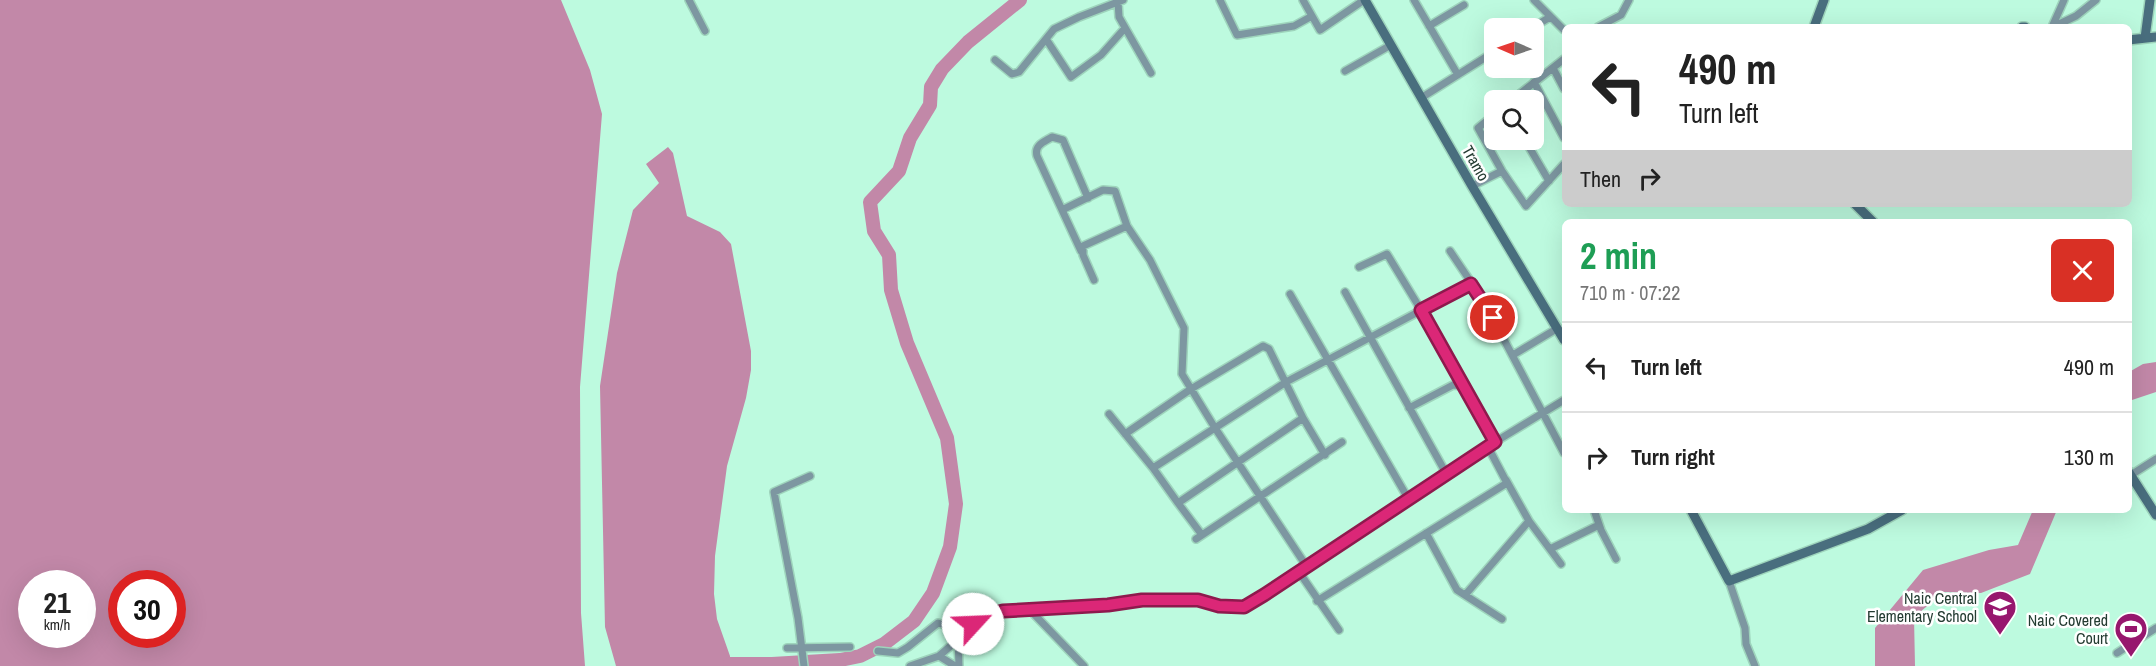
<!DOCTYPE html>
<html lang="en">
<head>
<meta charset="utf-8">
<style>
	:root { --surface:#fff; --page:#f2f2f2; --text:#222; --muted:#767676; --line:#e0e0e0 }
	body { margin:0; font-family:"Archivo Narrow",sans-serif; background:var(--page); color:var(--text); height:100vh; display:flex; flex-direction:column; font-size:22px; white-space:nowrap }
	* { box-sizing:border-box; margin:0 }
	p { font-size:20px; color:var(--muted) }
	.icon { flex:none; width:33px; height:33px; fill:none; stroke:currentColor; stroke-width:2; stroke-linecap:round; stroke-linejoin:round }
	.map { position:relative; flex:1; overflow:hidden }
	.side { position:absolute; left:1562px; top:219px; width:570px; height:294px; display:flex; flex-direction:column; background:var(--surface); border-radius:9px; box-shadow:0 6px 24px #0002 }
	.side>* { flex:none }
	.banner { position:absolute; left:1562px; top:24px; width:570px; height:183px; border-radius:9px; box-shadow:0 6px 24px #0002; background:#fff; color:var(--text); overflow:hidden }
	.needle { width:39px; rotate:272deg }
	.buttons { position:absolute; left:1484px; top:18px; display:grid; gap:12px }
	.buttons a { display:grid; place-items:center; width:60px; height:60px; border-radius:9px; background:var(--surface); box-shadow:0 6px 24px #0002; font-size:30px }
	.speed { position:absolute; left:18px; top:570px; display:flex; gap:12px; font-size:30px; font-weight:700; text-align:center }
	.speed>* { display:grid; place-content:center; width:78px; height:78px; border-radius:50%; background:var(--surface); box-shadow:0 6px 24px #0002; line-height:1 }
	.speed small { font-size:15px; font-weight:400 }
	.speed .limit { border:9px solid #d22; background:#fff; color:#111 }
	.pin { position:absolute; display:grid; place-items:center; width:51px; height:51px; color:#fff; margin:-26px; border:3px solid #fff; border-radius:50%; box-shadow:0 2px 6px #0007 }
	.me { position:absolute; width:66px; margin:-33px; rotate:65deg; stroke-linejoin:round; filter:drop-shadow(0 0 4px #0008) }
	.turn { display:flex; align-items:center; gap:21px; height:126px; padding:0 18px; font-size:27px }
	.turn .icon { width:78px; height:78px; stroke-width:2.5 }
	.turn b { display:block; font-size:42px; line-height:51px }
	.then { display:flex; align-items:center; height:57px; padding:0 18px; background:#0003; gap:12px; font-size:22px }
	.round { display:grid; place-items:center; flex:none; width:63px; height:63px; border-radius:9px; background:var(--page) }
	.summary { display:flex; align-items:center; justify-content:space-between; height:102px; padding:0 18px }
	h1 { font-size:36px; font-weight:700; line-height:45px; color:#1e9e55 }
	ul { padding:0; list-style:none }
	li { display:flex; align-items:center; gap:18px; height:90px; padding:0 18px; border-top:2px solid var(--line) }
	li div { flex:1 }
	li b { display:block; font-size:22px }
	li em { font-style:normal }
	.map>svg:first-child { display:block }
</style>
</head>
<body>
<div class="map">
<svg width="2156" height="666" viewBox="0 0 2156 666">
	<rect width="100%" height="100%" fill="#bdfadf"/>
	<path fill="#c288a8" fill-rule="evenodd" d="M0,0H561L590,70L602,114L580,387L581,613L585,666H0ZM32,584H82V634H32ZM122,584H172V634H122Z
		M668,147L673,153L687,216L720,232L731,244L751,351V370L746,398L727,466L715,556L714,594L717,619L730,656V666H616L605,627L600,386L617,273L633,210L659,183L646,164Z
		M2156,362V392L2129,401V372L2143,364Z
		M2033,510H2057L2030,574L1981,593L1944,592L1914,617L1915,666H1875V628L1923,570L1989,550L2018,545Z"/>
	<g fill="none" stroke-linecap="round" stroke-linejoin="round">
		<path stroke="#c288a8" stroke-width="14" d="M730,664H772L840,660L860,656L884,644L914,621L933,593L950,547L956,504L947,438L907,343L891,290L889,255L874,231L870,202L899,171L910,138L930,105L931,87L942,69L968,42L1020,0"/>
		<g stroke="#9ed4bc" stroke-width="10">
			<path id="street" d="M689,0L705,31
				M1220,0L1237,35L1294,26L1312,16L1303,0
				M1414,0L1458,75
				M1534,0L1564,30
				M1118,2L1119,17L1151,73
				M1312,16L1320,30L1364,0
				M1429,26L1464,5
				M1598,27L1621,15L1629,0
				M2052,27L2064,0
				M2053,27L2076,16L2096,0
				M1532,28L1550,17
				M1046,39L1071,77L1101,55L1125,28
				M995,60L1012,74L1019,72L1054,29L1079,17L1123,0
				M1553,68L1564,89
				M1345,71L1391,45
				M1534,82L1564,138
				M1421,98L1494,52
				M1512,100L1564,59
				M1494,115L1478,128L1502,171L1526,206L1564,164
				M1525,140L1549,181
				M1472,186L1502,171
				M1088,198L1063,140L1052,137C1044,142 1034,145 1037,156L1062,210L1103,190L1115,191L1127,226L1150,260L1184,328L1182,374L1215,428L1307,567
				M1062,210L1081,251
				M1450,251L1483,300L1564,453
				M1359,267L1387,254L1435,333L1495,442
				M1094,280L1083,255V246L1127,226
				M1345,292L1447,475
				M1290,294L1409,500
				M1513,355L1558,328
				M1409,408L1453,385L1464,386
				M1109,414L1153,468L1178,503
				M1125,434L1191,389L1263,346L1269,349L1303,418L1325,455
				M1153,468L1286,382L1471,284
				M2131,475L2156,459
				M1594,510L1601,530L1616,559
				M1529,521L1561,564
				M1426,533L1457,590L1502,619
				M1202,535L1178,503L1303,418
				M1196,539L1342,442
				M1550,549L1599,525
				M1299,572L1339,630
				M1729,581L1745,628L1746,644L1755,666
				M1466,594L1529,521L1506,480
				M1317,601L1507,483L1488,447
				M1030,610L1084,666
				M958,638L959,666
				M787,648L850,647
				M878,651L898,653L908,647L938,623L966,631
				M2117,653L2156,628
				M939,656L955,666
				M804,666L798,618L774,492L810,476
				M910,666L939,656L985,616L1003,611L1108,605L1142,600H1198L1219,606L1244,607L1495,442L1564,400"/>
		</g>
		<g stroke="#9ed4bc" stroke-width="12">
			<path id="secondary" d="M1365,0L1472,186L1564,340
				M1814,27L1824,0
				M2022,27H2025
				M2145,38L2150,0
				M2128,40L2156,37
				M1855,204L1873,222
				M2128,471L2156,515
				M1691,510L1729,581L1868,529L1902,510"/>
		</g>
		<use href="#street" stroke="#7d97a1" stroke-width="7"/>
		<use href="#secondary" stroke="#496e7e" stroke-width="9"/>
	</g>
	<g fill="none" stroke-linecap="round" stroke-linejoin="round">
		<g stroke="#8e194d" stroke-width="15">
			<path id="route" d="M973,624L985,616L1003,611L1108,605L1142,600H1198L1219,606L1244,607L1264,595L1495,442L1421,310L1471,284L1493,318"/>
		</g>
		<use href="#route" stroke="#db2777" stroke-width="10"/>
	</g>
	<defs>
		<g id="school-pin" transform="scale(1.725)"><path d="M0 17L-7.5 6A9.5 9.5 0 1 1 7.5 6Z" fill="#97176e" stroke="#fff"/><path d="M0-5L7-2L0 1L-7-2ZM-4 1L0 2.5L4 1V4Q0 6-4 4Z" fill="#fff"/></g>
		<g id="stadium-pin" transform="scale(1.725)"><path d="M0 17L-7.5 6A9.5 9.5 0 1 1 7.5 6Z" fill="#97176e" stroke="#fff"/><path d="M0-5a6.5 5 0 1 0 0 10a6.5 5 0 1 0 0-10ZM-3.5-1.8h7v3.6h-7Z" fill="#fff"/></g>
	</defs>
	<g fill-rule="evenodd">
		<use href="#school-pin" x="2000" y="607"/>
		<use href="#stadium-pin" x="2131" y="629"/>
	</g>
	<g text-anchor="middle" stroke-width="5" stroke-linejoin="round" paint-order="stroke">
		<g font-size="16" fill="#243c32" stroke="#fff">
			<text transform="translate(1476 163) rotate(60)" y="6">Tramo</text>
		</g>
		<g font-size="16" fill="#243c32" stroke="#fff" text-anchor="end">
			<text x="1977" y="604">Naic Central<tspan x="1977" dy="18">Elementary School</tspan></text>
			<text x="2108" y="626">Naic Covered<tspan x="2108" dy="18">Court</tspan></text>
		</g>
	</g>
</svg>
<div class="buttons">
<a><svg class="needle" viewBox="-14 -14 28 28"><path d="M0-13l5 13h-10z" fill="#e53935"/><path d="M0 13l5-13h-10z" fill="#767676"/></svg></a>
<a><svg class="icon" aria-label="search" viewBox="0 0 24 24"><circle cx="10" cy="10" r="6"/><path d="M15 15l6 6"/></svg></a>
</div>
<div class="speed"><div>21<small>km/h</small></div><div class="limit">30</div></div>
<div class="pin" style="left:1493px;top:318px;background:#d93025"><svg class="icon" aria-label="arrive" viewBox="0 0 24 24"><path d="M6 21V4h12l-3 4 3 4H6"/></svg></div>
<svg class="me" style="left:973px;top:624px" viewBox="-20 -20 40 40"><circle r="19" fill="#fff"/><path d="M0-13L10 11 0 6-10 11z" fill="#db2777"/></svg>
<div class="banner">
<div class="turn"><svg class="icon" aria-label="left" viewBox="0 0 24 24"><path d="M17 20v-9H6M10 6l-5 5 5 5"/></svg><div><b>490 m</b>Turn left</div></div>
<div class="then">Then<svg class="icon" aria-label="right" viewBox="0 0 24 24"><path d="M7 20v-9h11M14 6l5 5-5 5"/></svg></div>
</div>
<section class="side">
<div class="summary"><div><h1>2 min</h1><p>710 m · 07:22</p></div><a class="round" style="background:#d93025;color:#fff"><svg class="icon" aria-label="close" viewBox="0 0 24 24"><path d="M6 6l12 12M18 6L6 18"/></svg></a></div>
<ul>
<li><svg class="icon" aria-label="left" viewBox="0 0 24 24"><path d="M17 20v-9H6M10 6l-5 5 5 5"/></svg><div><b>Turn left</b></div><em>490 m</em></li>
<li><svg class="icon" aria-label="right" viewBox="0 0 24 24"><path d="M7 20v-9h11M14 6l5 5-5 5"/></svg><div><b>Turn right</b></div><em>130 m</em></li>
</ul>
</section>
</div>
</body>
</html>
